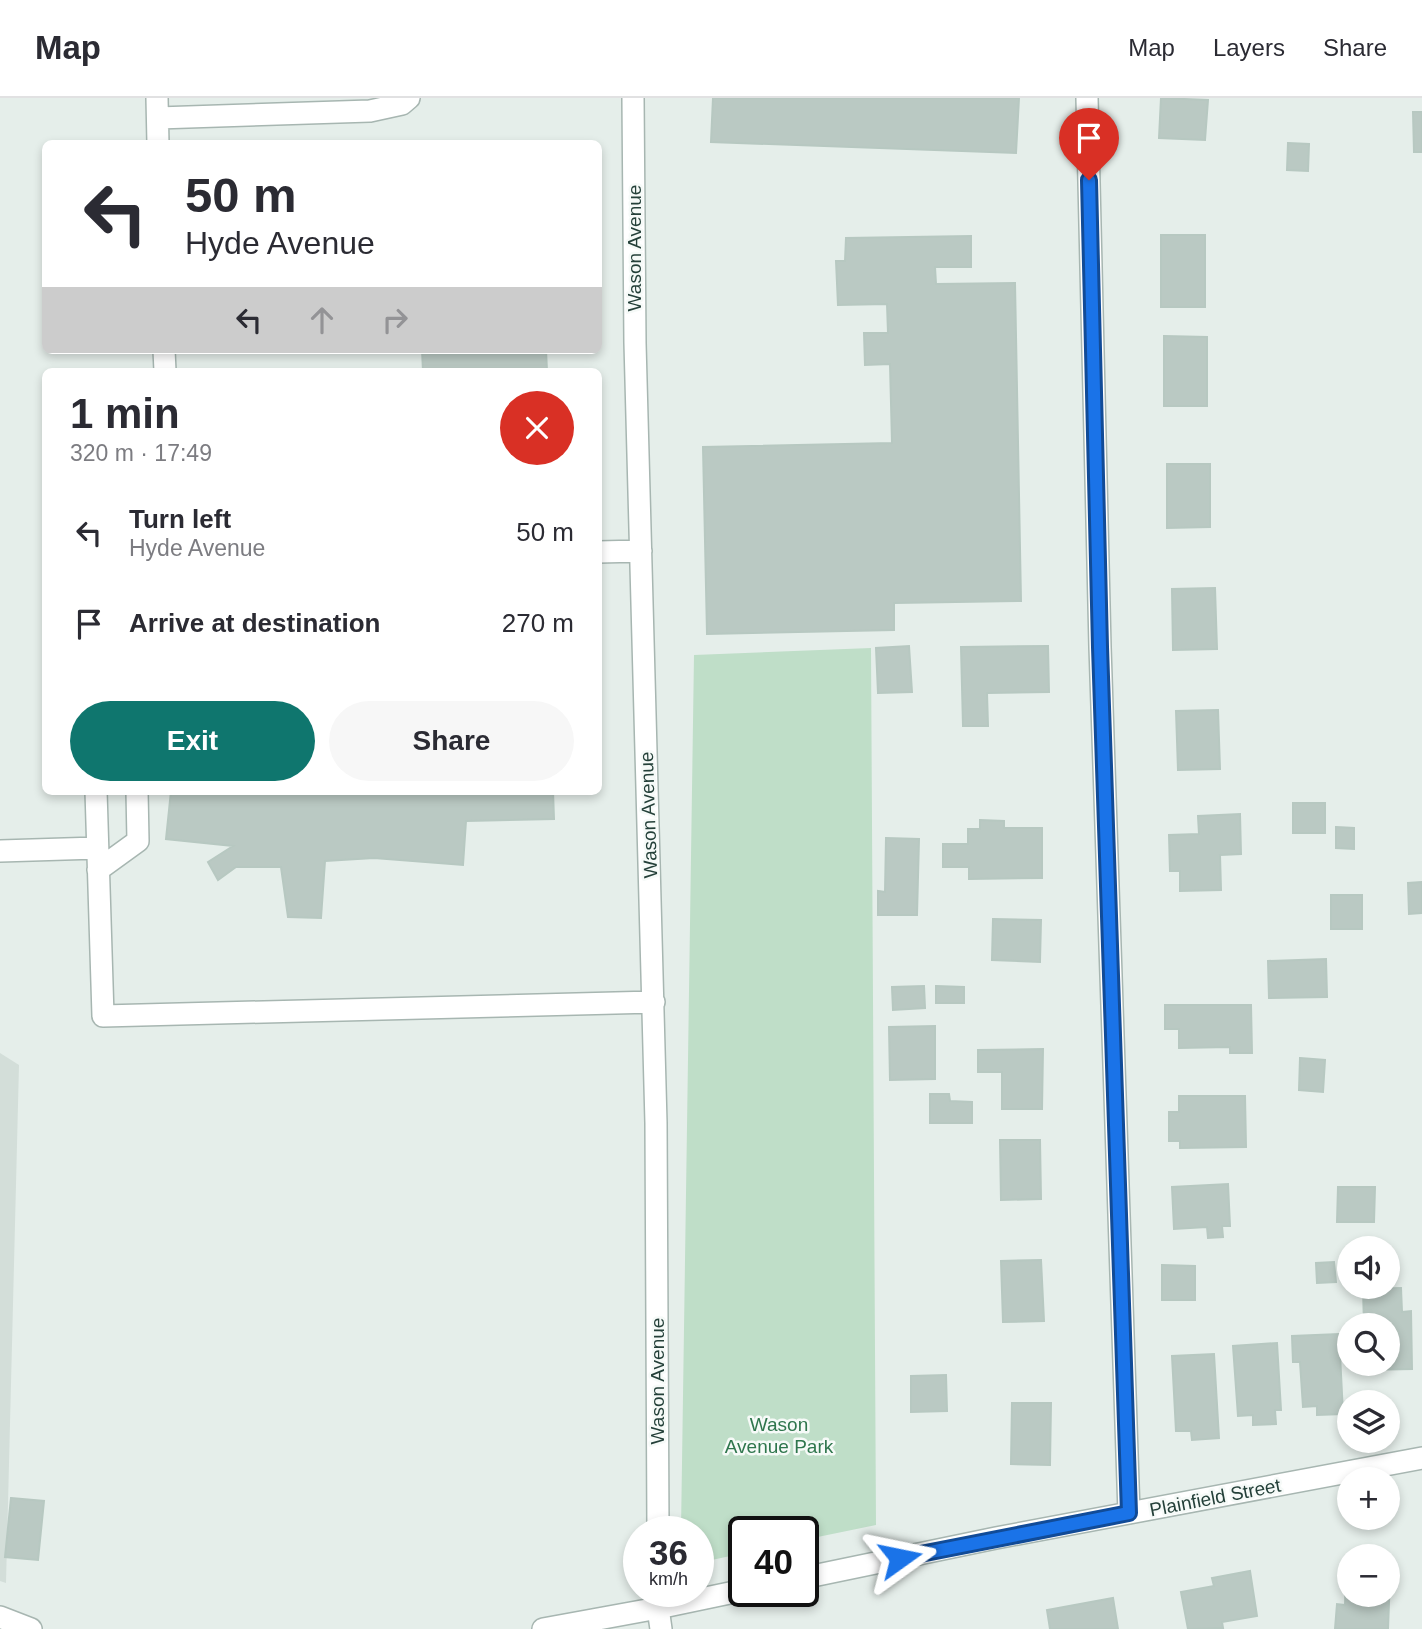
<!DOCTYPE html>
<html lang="en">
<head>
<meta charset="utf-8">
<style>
	:root { --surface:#fff; --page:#f7f7f7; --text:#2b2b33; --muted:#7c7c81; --line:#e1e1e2; --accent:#0f766e }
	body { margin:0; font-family:Helvetica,sans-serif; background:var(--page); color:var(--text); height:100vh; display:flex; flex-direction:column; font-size:26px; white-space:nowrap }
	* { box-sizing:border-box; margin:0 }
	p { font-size:23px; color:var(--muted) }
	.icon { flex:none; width:38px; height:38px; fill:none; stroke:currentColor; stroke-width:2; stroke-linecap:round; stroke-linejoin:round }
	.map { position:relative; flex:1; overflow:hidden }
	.side { position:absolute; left:42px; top:270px; width:560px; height:427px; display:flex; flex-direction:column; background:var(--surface); border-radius:10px; box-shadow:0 4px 10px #0003 }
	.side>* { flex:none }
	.banner { position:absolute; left:42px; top:42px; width:560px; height:214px; border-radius:10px; box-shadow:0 4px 10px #0003; background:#fff; color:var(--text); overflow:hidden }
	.tools { position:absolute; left:1337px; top:1138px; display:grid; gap:14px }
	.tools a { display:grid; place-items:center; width:63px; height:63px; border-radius:50%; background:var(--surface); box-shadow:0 4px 10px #0003; font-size:35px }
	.speed { position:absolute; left:623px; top:1418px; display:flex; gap:14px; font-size:35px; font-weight:700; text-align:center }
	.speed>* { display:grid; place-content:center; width:91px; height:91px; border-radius:50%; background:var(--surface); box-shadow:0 4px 10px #0003; line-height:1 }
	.speed small { font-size:18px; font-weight:400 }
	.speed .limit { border:4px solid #111; border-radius:10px; background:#fff; color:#111 }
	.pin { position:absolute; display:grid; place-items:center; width:60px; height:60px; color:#fff; margin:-72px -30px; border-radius:50% 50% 50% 0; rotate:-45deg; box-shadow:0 0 7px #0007 }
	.pin .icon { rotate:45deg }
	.me { position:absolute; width:77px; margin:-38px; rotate:78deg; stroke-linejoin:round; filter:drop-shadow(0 0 5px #0008) }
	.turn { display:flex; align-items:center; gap:24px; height:147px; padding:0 28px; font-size:32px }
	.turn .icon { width:91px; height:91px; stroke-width:2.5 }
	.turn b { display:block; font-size:49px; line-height:60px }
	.lanes { display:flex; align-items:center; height:66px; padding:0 28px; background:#0003; justify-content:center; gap:35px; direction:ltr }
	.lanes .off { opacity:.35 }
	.round { display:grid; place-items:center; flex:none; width:74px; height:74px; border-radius:37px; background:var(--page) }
	.head { display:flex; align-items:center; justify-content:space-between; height:119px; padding:0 28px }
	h1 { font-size:42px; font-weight:700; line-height:52px }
	.action { display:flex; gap:14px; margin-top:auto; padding:14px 28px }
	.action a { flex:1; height:80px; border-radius:42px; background:var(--accent); color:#fff; font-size:28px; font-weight:700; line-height:80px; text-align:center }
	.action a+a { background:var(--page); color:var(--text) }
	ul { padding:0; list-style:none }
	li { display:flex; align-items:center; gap:21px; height:91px; padding:0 28px }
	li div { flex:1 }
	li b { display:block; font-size:26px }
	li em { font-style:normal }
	header { display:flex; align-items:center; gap:42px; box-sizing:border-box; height:98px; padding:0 35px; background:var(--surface); border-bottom:2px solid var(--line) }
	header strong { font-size:33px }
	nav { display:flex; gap:38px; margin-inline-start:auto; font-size:24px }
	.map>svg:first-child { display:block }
</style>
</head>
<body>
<header>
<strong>Map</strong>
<nav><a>Map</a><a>Layers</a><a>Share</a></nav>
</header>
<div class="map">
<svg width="1422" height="1531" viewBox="0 0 1422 1531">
	<rect width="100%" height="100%" fill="#e5eeea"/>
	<path fill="#d3ded9" d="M0,955L19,967L6,1485L0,1483Z"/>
	<path fill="#bfdec8" d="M871,550L876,1427L803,1442V1433H744V1455L698,1465V1433H681L694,557Z"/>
	<path fill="#bac9c3" stroke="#b7c8c1" stroke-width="2" d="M713,0H1019L1016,55L711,44Z
		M1161,0L1208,2L1205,42L1159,40Z
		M1413,14H1422V54H1414Z
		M1288,45L1309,46L1308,73L1287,72Z
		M1161,137H1205V209H1161Z
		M971,138V169H935L936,186L1015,185L1021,503L894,505V532L707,536L703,349L892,345L890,266L865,267L864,235H888L887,206L838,207L836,163H845L846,140Z
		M1164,238L1207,239V308H1164Z
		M422,252H546L547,273H423Z
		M1167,366H1210V429L1167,430Z
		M1215,490L1217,551L1173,552L1172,491Z
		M909,548L912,594L878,595L876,550Z
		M1048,548L1049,594L987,595L988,628H963L961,549Z
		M1218,612L1220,671L1178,672L1176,613Z
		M171,693H553L554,721L466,723L463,767L374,760L325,763L321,820L288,819L281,769H236L218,782L208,764L233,748L166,741Z
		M1293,705H1325V735H1293Z
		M1240,716L1241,756L1220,757L1221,792L1180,793V773H1170L1169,737L1199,736L1198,718Z
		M980,722L1004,723V730H1042V780L969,781V769H943V746H968V731H980Z
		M1336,729L1354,730V751L1336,750Z
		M886,740L919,741L917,817H878V793L885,794Z
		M1422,784V815L1409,816L1408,785Z
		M1331,797H1362V831H1331Z
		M993,821L1041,822L1040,864L992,862Z
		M1326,861L1327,899L1269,900L1268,863Z
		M924,888L925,910L893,912L892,889Z
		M936,888L964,889V905H936Z
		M1165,907H1251L1252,955H1230V949L1179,950V931H1165Z
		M935,928V981L890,982L889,929Z
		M1043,951L1042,1011H1002V974H978V952Z
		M1300,960L1325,962L1323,994L1299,992Z
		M930,996H949L950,1003L972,1004V1025H930Z
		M1179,998H1245L1246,1049L1180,1050V1043H1169V1014H1179Z
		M1000,1042H1040L1041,1101L1001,1102Z
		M1228,1086L1230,1128H1222L1223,1139L1208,1140L1207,1129L1174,1131L1172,1089Z
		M1338,1089H1375L1374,1124H1337Z
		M1041,1162L1044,1223L1003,1224L1001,1163Z
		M1334,1164L1336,1184L1317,1185L1316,1165Z
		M1162,1167L1195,1168V1202H1162Z
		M1401,1190L1402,1214L1411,1213L1412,1271L1365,1272V1265H1388V1227H1364L1363,1191Z
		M1339,1236L1343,1316L1317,1317V1308L1303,1309L1300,1264H1293L1292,1238Z
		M1277,1245L1281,1312H1275L1276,1326L1253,1327V1317L1238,1318L1233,1248Z
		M1214,1256L1219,1340L1192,1342L1191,1333H1176L1172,1258Z
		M946,1277L947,1313L911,1314V1278Z
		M1012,1305H1051L1050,1367L1011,1366Z
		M11,1400L44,1403L38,1462L5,1459Z
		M1250,1473L1257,1518L1222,1524L1223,1530L1188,1531L1181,1494L1214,1488L1212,1480Z
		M1346,1475L1349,1476V1496H1388V1477L1390,1478L1388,1531H1335L1337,1506L1345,1507Z
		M1113,1500L1118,1531H1050L1047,1512Z"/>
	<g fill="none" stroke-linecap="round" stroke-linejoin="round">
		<g stroke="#a7b6b1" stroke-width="24">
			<path id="minor" d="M157,0L158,46
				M633,0L635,245L656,1025L658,1433
				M1087,0L1100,549L1129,1415
				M158,20L370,13L402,6L409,0
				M164,252L165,273
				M598,454L641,453
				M96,693L103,918L654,904
				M0,753L97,750
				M98,772L138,743L137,693
				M803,1480L996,1440L1422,1360
				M658,1493V1510L661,1531
				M0,1519L31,1531
				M543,1531L658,1510L744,1492"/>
		</g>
		<use href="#minor" stroke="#fff" stroke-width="21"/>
	</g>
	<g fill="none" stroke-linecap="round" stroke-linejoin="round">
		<g stroke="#114b97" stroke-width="18">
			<path id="route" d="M900,1460L1129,1415L1100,549L1089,82"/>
		</g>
		<use href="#route" stroke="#1a73e8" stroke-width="12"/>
	</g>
	<g text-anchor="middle" stroke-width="5" stroke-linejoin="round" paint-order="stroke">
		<g font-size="19" fill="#244039" stroke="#f6faf8">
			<text transform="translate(634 150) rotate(-90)" y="7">Wason Avenue</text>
			<text transform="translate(648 717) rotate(-92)" y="7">Wason Avenue</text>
			<text transform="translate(657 1283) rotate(-90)" y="7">Wason Avenue</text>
			<text transform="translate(1215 1399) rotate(-11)" y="7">Plainfield Street</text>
		</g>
		<g font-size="19" fill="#2f764d" stroke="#f6faf8">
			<text x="779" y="1333">Wason<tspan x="779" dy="22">Avenue Park</tspan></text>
		</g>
	</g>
</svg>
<div class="tools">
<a><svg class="icon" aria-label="sound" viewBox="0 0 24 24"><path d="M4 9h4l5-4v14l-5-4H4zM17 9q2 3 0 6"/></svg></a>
<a><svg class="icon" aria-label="search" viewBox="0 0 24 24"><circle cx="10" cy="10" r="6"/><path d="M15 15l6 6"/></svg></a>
<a><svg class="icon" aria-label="layers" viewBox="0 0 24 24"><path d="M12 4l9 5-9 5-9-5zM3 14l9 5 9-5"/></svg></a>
<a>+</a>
<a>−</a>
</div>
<div class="speed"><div>36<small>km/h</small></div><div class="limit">40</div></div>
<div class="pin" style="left:1089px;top:82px;background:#d93025"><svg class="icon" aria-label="arrive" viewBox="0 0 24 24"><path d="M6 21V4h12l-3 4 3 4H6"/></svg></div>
<svg class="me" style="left:900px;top:1460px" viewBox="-20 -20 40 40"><path d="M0-17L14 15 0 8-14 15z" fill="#1a73e8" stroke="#fff" stroke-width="4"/></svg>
<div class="banner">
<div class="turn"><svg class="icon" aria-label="left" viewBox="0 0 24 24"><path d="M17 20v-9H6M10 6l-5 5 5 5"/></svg><div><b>50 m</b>Hyde Avenue</div></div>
<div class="lanes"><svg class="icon" aria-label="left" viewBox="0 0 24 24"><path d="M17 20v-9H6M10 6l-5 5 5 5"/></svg><svg class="icon off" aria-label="ahead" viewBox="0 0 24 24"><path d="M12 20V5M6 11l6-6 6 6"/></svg><svg class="icon off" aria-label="right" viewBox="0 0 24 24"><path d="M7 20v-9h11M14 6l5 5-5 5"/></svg></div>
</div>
<section class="side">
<div class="head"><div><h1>1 min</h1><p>320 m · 17:49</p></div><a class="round" style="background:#d93025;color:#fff"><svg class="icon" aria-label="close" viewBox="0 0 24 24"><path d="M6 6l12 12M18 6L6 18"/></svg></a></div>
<ul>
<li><svg class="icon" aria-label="left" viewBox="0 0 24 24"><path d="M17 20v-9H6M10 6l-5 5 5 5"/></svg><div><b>Turn left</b><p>Hyde Avenue</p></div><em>50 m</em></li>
<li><svg class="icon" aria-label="arrive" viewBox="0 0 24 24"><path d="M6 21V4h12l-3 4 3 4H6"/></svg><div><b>Arrive at destination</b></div><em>270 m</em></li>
</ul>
<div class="action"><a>Exit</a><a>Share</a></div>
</section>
</div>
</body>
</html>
